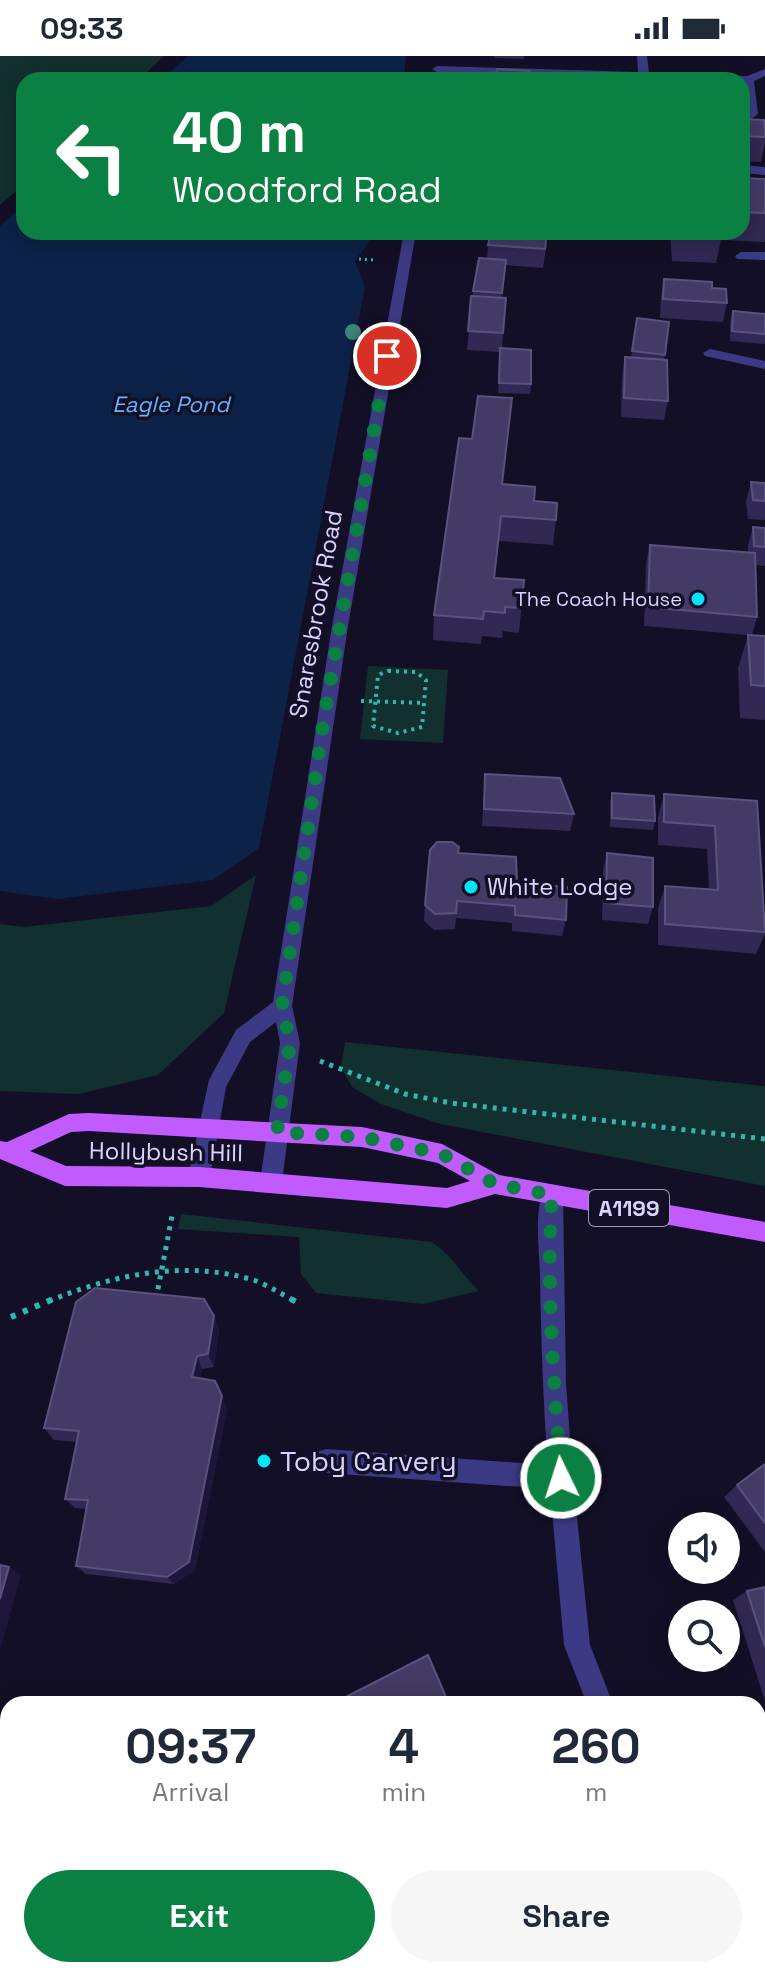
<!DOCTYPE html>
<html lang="en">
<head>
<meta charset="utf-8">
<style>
	:root { --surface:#fff; --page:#f6f6f7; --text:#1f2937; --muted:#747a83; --accent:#0b8043 }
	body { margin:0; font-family:"Space Grotesk",sans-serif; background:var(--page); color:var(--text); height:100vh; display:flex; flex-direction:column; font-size:30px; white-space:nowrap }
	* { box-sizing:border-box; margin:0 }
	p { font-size:26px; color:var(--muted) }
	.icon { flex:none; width:44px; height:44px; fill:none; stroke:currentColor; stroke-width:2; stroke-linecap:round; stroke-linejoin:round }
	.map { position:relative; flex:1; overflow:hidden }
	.panel { position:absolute; left:0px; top:1640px; width:766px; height:282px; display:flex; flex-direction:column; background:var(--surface); border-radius:24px 24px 0 0; box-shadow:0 4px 20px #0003 }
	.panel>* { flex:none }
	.hud { position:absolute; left:16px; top:16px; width:734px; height:168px; border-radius:24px; box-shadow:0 4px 20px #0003; background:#0b8043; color:#fff; overflow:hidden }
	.buttons { position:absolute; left:668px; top:1456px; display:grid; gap:16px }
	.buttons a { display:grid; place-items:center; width:72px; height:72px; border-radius:50%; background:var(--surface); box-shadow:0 4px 20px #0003; font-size:40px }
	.pin { position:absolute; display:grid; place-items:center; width:68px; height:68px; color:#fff; margin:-34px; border:4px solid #fff; border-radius:50%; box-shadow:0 2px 8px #0007 }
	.me { position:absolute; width:88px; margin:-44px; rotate:356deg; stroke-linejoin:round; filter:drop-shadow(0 0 6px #0008) }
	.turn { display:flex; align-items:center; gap:28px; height:168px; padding:0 24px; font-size:36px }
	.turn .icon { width:104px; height:104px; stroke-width:2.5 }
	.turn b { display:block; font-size:56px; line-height:68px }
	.eta { display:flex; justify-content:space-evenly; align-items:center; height:136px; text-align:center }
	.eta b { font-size:48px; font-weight:700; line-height:56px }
	.primary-button { display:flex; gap:16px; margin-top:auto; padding:16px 24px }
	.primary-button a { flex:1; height:92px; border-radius:48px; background:var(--accent); color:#fff; font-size:32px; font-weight:700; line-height:92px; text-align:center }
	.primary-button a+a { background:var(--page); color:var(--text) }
	.status { display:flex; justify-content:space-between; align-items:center; height:56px; padding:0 40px; background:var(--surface); direction:ltr }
	.status svg { height:22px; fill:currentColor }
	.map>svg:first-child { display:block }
</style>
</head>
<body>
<div class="status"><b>09:33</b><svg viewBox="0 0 49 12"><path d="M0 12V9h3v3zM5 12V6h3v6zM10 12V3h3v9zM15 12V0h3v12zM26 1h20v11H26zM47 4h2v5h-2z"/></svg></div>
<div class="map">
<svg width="765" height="1921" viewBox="0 0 765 1921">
	<rect width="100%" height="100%" fill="#130f26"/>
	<path fill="#12302f" d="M0,0H164L139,24H24V128L0,149Z
		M368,610L448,614L443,687L360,683Z
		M256,819L224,957L158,1019L79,1038L0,1035V868L24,871L211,850Z
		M345,986L765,1030V1130L440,1068L381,1048L352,1031L341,1011Z
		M181,1158L432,1186C452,1199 462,1219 479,1235L423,1248L316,1237L301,1218L299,1181L178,1173Z"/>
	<path fill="#0c2248" d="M188,0H406L404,24H161Z
		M24,148V176H376L355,205L365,231L259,792L213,824L57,843L0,835V170Z"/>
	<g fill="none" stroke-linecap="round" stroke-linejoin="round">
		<path stroke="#2fb8b0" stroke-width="3" stroke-dasharray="2 4" stroke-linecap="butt" d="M359,203L374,204"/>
		<path stroke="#2fb8b0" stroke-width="4" stroke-dasharray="3 5" stroke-linecap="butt" d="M388,615L416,616L426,624L422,671L398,677L373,670L378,619Z
			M361,645L424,647"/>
		<path stroke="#2fb8b0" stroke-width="5" stroke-dasharray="4 6" stroke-linecap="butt" d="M320,1005L405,1038L451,1047L765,1083
			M156,1243L173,1155
			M49,1245C113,1219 181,1204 250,1223C265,1227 281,1238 295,1245"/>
		<path stroke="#2fb8b0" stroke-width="6" stroke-dasharray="5 8" stroke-linecap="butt" d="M291,1243L298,1247
			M11,1261L53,1243"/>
		<path fill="#3d3a85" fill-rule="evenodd" d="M637,0H647L649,17L747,20L765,13V20L754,25L758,58L742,70V61L746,57L742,24L437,16L432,13L437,10L638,16Z
			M742,109L765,111V119L742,117Z
			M404,176H416L348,570L292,950L300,987L282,1126L279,1133L271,1136L263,1133L260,1126L280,987L276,966L250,986L226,1031L210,1121L207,1128L199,1131L191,1128L188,1121L209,1024L236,974L273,946L332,570Z
			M741,196H765V204L737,203L735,200Z
			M710,293L765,305V313L705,300L703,297Z
			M552,1129L560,1132L563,1139L566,1328L573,1422L590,1589L613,1648H587L564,1589L550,1433L326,1417L317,1414L314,1405L317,1396L326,1393L548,1409C543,1345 541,1282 540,1218C539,1192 534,1156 544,1132Z
			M758,1733L765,1735V1763L758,1761Z
			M0,1762L8,1765V1794L0,1791Z
			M688,1914H718L720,1921H690Z"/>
		<path fill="#c25bff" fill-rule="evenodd" d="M89,1057L362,1071L442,1088L499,1119L765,1166V1186L495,1138L447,1152L199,1131L65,1130L0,1103V1085L7,1086L69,1058ZM89,1075L362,1091L438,1107L470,1125L447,1132L199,1111L66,1110L30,1095L71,1076Z"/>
	</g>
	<circle fill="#3d827b" cx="353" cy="276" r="8"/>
	<path fill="#312854" d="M494,0H524V3L494,2Z
		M742,63L764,64L765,87L761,106L742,105Z
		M742,122L765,123V186L721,184L716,207L672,205L670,176H742Z
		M590,176H640V179Z
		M547,186L543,212L506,209L502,242H506L502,292L531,328L530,338L498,337L500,296L467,294L473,235L487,203L488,189Z
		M664,223L712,232L727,247L723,266L660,262L661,241Z
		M733,255L765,258V288L730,285V265Z
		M637,262L669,266L664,304L668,345L664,364L621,361L622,320L625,301L631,302Z
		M751,426L765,427V464L748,463L746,445Z
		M503,428L534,445L556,464L553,489L498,485L495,522L524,524L519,577L503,575L502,582L482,580L481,588L433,584L434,559Z
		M753,471L765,472V510L756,509L757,561L752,579L765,580V664L740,662L738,612L748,579L644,570L646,507L650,489L748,497V489Z
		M485,718L574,758L570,775L482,770Z
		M612,737L655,765L653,774L610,771V746Z
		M664,738L757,745L765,878L756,898L658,889V852L665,830L709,833L707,793L658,789V761Z
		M459,797L517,827L566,864L562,880L512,875V867L456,862L455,873L434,874L424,865L425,849Z
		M607,797L653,851L648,868L602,864L603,814Z
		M214,1260L219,1275L214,1311L202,1313L200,1322L227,1353L195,1514L174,1528L86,1518L76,1510L87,1453L75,1452L65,1443L77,1386L54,1384L44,1372Z
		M765,1408V1496L724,1441L737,1429Z
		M765,1531V1645L733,1544L747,1535Z"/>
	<path fill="#1d163a" d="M214,1260L219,1275L214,1311L208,1298Z
		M197,1300L202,1313L197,1334L192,1321Z
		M222,1340L227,1353L195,1514L174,1528L167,1521Z
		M9,1511L21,1519L0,1594V1543Z"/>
	<path fill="#433a66" stroke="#5a527e" stroke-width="2" d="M497,13L530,15L529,24H496Z
		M742,63L764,64L765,81L742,80Z
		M742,122L765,123V157L742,156Z
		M491,176H547L545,193L488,189Z
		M479,202L506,204L502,237L473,235Z
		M664,223L712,226V232L726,233L727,247L663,243Z
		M471,240L506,242L503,277L468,275Z
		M733,255L765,258V278L732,275Z
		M637,262L669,266L665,299L632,295Z
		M500,292L531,294V328L499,327Z
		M625,301L667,304L668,345L624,342Z
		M478,340L512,342L502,428L535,431L534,445L557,447L556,464L501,460L494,522L524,524L522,552L505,551V557L484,555L483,563L434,559L459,382L472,383Z
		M751,426L765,427V445L753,444Z
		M753,471L765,472V491L754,490Z
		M650,489L755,497L757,561L648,551Z
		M748,579L765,580V630L751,629Z
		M485,718L560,722L574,758L484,753Z
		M612,737L654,740L655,765L612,762Z
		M664,738L757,745L765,876L665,868V830L718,834L715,770L664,766Z
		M437,786H452L459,791L458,797L516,801L517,827L567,831L566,864L515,859V850L457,845L456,857L435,858L425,849L430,794Z
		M607,797L653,802V851L606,847Z
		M95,1232L204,1243L214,1260L208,1298L197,1300L192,1321L215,1325L222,1340L189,1506L167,1521L76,1510L88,1444L65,1443L79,1375L44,1372L76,1246Z
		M765,1408V1467L737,1429Z
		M0,1509L9,1511L0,1543Z
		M765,1531V1591L747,1535Z
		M428,1599L449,1648H337L336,1646Z
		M406,1914H530L533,1921H409Z"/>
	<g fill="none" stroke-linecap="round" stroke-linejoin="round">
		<path stroke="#0b8043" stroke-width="14" stroke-dasharray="0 25.2" d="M387,300L324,662L282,950L290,987L277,1076L362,1081L442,1098L495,1128L552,1139C546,1233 554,1328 561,1422"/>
	</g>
	<g fill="#00e5ff" stroke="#130f26" stroke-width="3">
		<circle cx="698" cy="543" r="8"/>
		<circle cx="471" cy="831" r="8"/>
		<circle cx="264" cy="1405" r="8"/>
	</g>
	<g text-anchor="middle" stroke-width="7" stroke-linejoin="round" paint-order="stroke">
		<g font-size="20" fill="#d9d4ff" stroke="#130f26" text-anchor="end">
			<text x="682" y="550">The Coach House</text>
		</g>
		<g font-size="22" font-style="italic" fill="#62b6ff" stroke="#130f26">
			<text x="171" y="356">Eagle Pond</text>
		</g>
		<rect fill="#130f26" stroke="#9e99be" stroke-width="2" x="589" y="1134" width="80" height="36" rx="6"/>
		<g font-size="22" font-weight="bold" fill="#d9d4ff">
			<text x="629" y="1160">A1199</text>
		</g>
		<g font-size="24" fill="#d9d4ff" stroke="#130f26">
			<text transform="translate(316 558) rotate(-80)" y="8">Snaresbrook Road</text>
			<text transform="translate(166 1096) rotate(1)" y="8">Hollybush Hill</text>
		</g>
		<g font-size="24" fill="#d9d4ff" stroke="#130f26" text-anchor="start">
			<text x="487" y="839">White Lodge</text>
		</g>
		<g font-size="28" fill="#d9d4ff" stroke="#130f26" text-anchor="start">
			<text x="280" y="1415">Toby Carvery</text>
		</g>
	</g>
</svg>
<div class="buttons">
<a><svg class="icon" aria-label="sound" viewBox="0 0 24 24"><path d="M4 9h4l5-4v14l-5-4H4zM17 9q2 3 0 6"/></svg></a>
<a><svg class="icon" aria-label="search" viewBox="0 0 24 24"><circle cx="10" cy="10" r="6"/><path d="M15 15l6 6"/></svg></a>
</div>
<div class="pin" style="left:387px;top:300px;background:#d93025"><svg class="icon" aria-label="arrive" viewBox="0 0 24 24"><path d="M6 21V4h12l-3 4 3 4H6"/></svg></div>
<svg class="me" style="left:561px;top:1422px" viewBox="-20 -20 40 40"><circle r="17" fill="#0b8043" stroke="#fff" stroke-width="3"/><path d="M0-11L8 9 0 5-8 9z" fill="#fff"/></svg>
<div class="hud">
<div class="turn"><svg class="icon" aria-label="left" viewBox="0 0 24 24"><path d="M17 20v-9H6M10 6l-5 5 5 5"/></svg><div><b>40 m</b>Woodford Road</div></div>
</div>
<section class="panel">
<div class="eta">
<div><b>09:37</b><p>Arrival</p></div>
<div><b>4</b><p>min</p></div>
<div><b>260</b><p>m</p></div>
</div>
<div class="primary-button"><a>Exit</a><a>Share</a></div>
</section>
</div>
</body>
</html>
